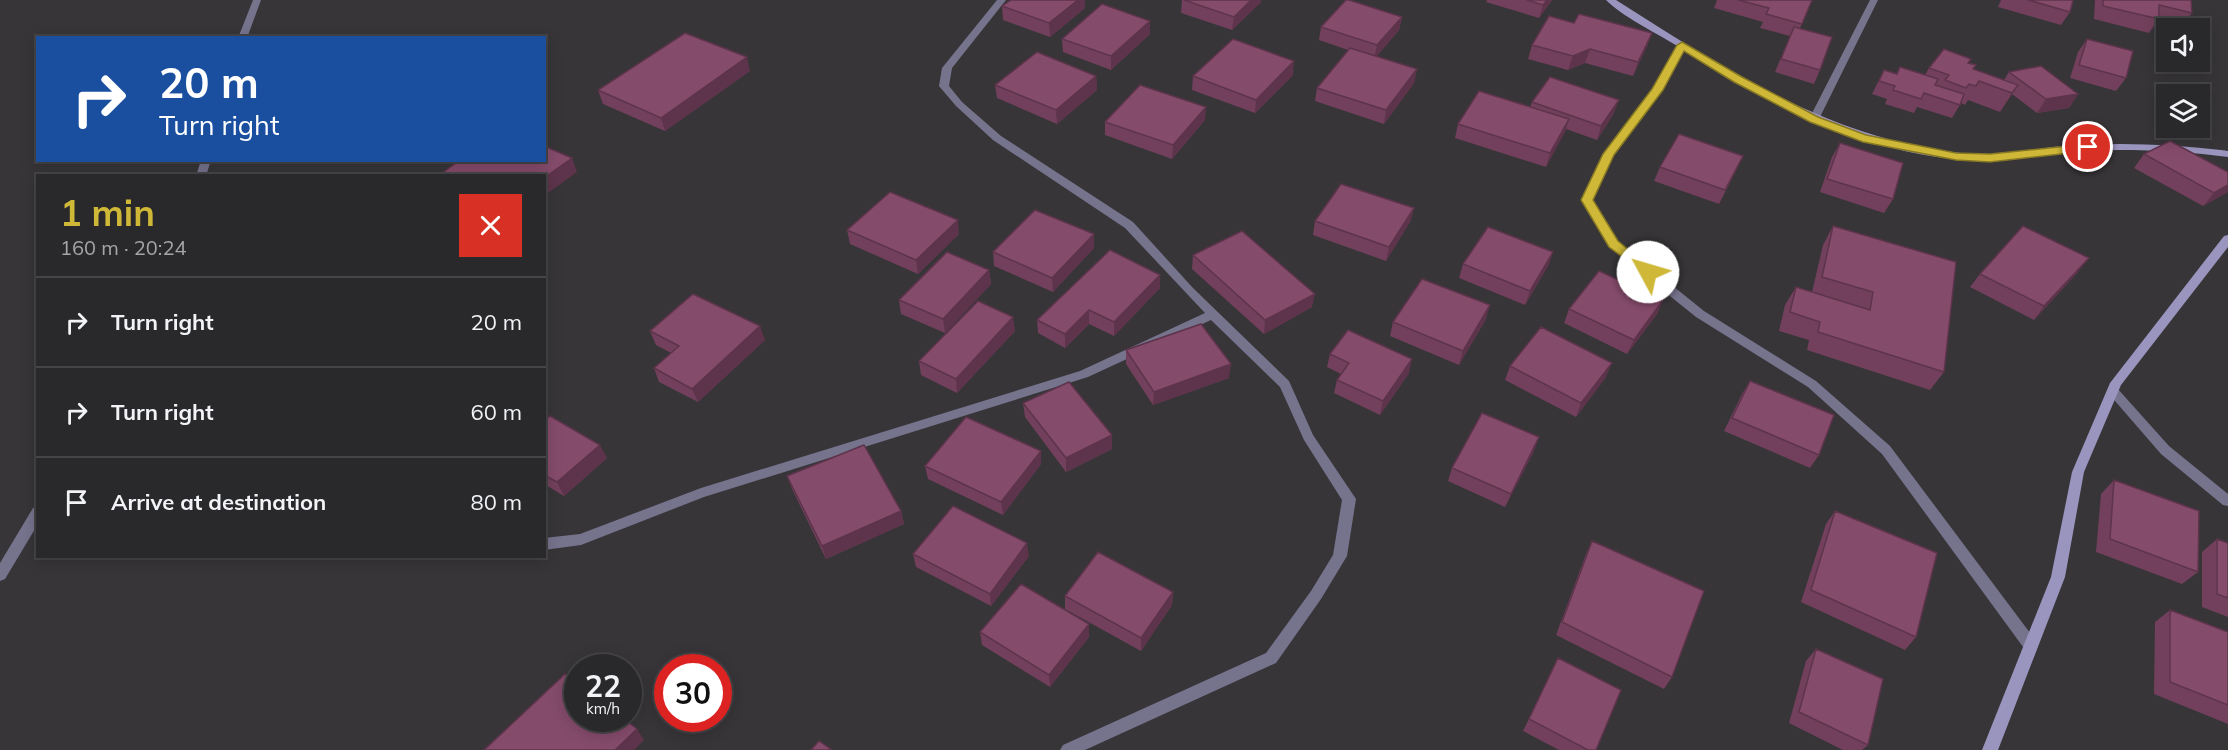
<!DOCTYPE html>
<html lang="en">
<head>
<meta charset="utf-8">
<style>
	:root { --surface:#29282a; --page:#353436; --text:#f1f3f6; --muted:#a5a6a8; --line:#454447; --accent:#cfb837 }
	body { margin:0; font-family:Mulish,sans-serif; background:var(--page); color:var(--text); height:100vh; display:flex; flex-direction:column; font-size:22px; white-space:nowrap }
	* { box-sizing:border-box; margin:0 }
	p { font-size:20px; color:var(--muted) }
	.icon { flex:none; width:33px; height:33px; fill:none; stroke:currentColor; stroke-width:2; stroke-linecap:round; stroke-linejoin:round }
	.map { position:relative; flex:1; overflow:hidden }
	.drawer { position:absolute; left:36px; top:174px; width:510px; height:384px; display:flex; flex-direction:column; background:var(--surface); border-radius:0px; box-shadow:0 3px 15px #0003,0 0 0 2px var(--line) }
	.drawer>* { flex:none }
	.hud { position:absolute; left:36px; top:36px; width:510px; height:126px; border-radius:0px; box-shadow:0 3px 15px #0003,0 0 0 2px var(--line); background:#1a4fa0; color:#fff; overflow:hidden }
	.controls { position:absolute; left:2156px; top:18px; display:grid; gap:12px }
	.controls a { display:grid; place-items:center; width:54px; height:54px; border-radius:0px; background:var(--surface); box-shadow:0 3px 15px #0003,0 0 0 2px var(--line); font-size:30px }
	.speed { position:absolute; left:564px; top:654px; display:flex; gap:12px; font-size:30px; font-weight:700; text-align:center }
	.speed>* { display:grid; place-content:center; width:78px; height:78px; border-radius:50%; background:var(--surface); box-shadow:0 3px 15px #0003,0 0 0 2px var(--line); line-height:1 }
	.speed small { font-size:15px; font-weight:400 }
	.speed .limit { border:9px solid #d22; background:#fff; color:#111 }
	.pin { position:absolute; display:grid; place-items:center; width:51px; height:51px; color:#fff; margin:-26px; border:3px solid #fff; border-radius:50%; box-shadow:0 2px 6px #0007 }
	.me { position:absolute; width:66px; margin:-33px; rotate:309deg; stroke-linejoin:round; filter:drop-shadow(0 0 4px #0008) }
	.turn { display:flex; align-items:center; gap:21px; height:126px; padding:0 24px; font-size:27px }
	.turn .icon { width:78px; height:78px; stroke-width:2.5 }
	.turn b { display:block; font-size:42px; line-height:51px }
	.round { display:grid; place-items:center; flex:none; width:63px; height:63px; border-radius:0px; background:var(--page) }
	.head { display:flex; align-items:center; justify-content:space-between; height:102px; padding:0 24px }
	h1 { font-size:36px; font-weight:700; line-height:45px; color:var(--accent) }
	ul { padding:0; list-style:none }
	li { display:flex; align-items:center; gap:18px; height:90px; padding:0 24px; border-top:2px solid var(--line) }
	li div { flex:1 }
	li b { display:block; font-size:22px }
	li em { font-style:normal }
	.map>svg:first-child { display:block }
</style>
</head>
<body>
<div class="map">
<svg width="2228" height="750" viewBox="0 0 2228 750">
	<rect width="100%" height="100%" fill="#373538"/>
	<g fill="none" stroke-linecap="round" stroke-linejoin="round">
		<path fill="#76738d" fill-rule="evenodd" d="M253,0H261L247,38H238Z
			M997,0H1006L952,68L949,86L962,102L1001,136L1133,222L1193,288L1289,381L1313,435L1356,499L1347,556L1321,599L1276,663L1085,750H1060L1063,745L1266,653L1311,591L1333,555L1342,500L1304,440L1280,387L1211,320L1088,377L704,497L581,545L544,550V538L580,534L701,488L1080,371L1205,313L1125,228L993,140L956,106L939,86L942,68Z
			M1870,0H1878L1819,119L1814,122L1811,121L1809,119Z
			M1682,42L1687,45L1662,90L1614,155L1592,200L1617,241L1704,311L1816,381L1890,446L2036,641L2038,646L2036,651L2031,652L2026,651L1882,454L1808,387L1696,317L1609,247L1582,200L1604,154L1653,89L1677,45Z
			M201,160H211L206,176H196Z
			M2113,386L2117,388L2169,446L2228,494V506L2223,505L2161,454L2109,394L2107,391L2109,388Z
			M38,507V524L5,579L0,581V563L33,508Z"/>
		<path fill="#9a95bf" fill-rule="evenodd" d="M1606,0H1616C1733,74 1842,147 1985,155C2012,156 2040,147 2066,146C2117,142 2170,144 2221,150L2228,151V157C2178,150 2115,148 2065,152C2040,154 2014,161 1989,161C1874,160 1769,104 1674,44C1654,32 1622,16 1606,0Z
			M2228,235V247L2121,385L2084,472L2065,577L1998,750H1982L2051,577L2072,472L2110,383L2224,236Z"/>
	</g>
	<path fill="#72405c" d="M1011,0H1085V8L1050,37L1003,20L1002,6Z
		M1182,0H1261V2L1232,30L1181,13Z
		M1487,0H1552L1539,18L1486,2Z
		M1717,0H1812L1800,28L1820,70L1814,84L1775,72L1790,36L1760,28L1763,22L1714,8Z
		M2001,0H2073L2070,12L2061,25L1998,7Z
		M2095,0H2191L2192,13L2182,26L2158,20L2149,33L2094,19Z
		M1402,17L1399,30L1376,57L1417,69L1414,83L1384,124L1315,101L1317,88L1348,50L1319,40L1321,27Z
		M1150,21V34L1111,70L1063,52L1062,39Z
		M1574,23L1652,33L1647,46L1633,76L1585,63L1568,70L1528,59L1532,45Z
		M2087,39L2126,78L2116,91L2070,78L2078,52Z
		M1900,67L1925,75L1929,68L1973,69L2004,80L2009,72L2078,94L2069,108L2037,113L2012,94L2000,112L1968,100L1965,105L1961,103L1952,118L1917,107L1914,113L1885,104L1887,99L1872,94L1884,70L1896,74Z
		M750,71L665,131L603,104L598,90Z
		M1293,75L1255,113L1192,90L1193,76Z
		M1096,76L1097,90L1057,124L997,98L995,85Z
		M1532,102L1614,113L1597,140L1566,129L1546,167L1455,138L1458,124L1530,107Z
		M1205,120L1172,159L1105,135V122Z
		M1840,143L1893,199L1884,213L1820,192L1832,157Z
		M2144,154L2228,192L2203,206L2134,168Z
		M1660,167L1737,169L1719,204L1654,181Z
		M1414,208L1410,222L1386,261L1313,235L1315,221Z
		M1833,226L1944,372L1930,390L1807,350L1809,340L1779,331L1785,305L1796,287L1812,292L1823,245Z
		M847,230L959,234L918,274L850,244Z
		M1094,248L1053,292L994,266L993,252Z
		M1553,252L1548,266L1525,305L1459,278L1463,264Z
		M1193,255L1312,307L1264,334L1192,269Z
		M989,270L991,284L945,333L901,314L899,300Z
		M2078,272L2034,320L1970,287L1980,274Z
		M1160,288L1114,336L1089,324L1065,348L1038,333L1037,320Z
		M1663,300L1657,314L1627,354L1564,323L1569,309Z
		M1486,319L1459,365L1390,336L1393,322Z
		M650,331L765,340L698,402L659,382L654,368L671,353L656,345Z
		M1015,331L957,393L921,375L919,361Z
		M1126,350L1229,378L1153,405L1126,364Z
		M1330,354L1409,373L1380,415L1334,393L1337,380L1341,374L1327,367Z
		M1510,366L1606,377L1576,417L1505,380Z
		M1750,381L1819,455L1810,468L1724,431L1742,394Z
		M1023,403L1112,435V449L1066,472L1025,417Z
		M544,421L607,458L564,496L544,484Z
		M1534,451L1505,507L1448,481L1452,468Z
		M1041,464L1003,515L928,479L925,466Z
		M787,476L901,511L904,524L826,559L792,489Z
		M2114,480L2198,572L2182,584L2096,552L2101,494Z
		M1835,511L1916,637L1905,650L1801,602L1826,524Z
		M2217,539L2228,543V617L2202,607V552Z
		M1592,541L1672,677L1664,689L1556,635L1586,554Z
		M913,554L1029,556L991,606L916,567Z
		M1173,592L1172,605L1141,651L1065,609V596Z
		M2170,610L2228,632V724L2154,694L2155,622Z
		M980,632L1089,637L1050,687L982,645Z
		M1816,649L1868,745L1862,750H1843L1789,723L1806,661Z
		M1558,658L1596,750H1559L1523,731Z"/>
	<path fill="#5d344b" d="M1078,0H1085V8L1050,37L1049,23Z
		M1251,0H1261V2L1232,30L1234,17Z
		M1547,0H1552L1539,18L1543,5Z
		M1402,17L1399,30L1374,59L1377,45Z
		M1150,21V34L1111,70V56Z
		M1652,33L1647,46L1633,76L1638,62Z
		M1590,49L1585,63L1568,70L1573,56Z
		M747,57L750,71L665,131L661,118Z
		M1294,61L1293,75L1255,113L1256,100Z
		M1417,69L1414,83L1384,124L1386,110Z
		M1096,76L1097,90L1057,124L1056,110Z
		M2018,85L2000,112L2012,93Z
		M2078,94L2069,108L2037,113L2046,99Z
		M1619,100L1614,113L1597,140L1601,126Z
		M1206,107L1205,120L1172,159L1173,145Z
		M1569,119L1565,132L1546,167L1550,153Z
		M572,158L577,172L544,196V178Z
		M2228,185V192L2203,206L2214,193Z
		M1414,208L1410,222L1386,261L1389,247Z
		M958,220L959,234L918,274L916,260Z
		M1094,234V248L1053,292L1052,278Z
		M1553,252L1548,266L1525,305L1530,291Z
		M2089,258L2078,272L2034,320L2044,306Z
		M989,270L991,284L945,333L943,319Z
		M1160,275V288L1114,336V322Z
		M1315,294L1312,307L1264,334L1265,320Z
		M1663,300L1657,314L1627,354L1634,340Z
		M1490,305L1486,319L1459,365L1463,351Z
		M1089,310V324L1065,348V334Z
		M1013,317L1015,331L957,393L956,379Z
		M760,326L765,340L698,402L692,389Z
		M1412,359L1409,373L1380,415L1383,401Z
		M1612,363L1606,377L1576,417L1581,403Z
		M1231,364L1229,378L1153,405L1154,392Z
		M1112,435V449L1066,472V458Z
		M1539,437L1534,451L1505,507L1511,494Z
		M600,445L607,458L564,496L557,482Z
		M1041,451V464L1003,515L1001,502Z
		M901,511L904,524L826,559L822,546Z
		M1027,543L1029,556L991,606L990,594Z
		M1173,592L1172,605L1141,651V638Z
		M1089,624V637L1050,687L1049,675Z
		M637,729L644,740L634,750H615Z"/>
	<path fill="#854b6b" stroke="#5d344b" stroke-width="1.5" d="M1011,0H1078L1049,23L1002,6Z
		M1184,0H1251L1234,17Z
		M1346,0H1349L1402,17L1377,45L1321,27Z
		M1527,0H1547L1543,5Z
		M1738,0H1812L1802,24L1766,14L1769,8Z
		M2028,0H2073L2070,12Z
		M2103,0H2191L2192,13L2159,5V19L2103,6Z
		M1102,4L1150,21L1111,56L1062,39Z
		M1579,14L1652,33L1638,62L1590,49L1573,56L1532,45L1549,16L1574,23Z
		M1794,27L1832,37L1820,70L1781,59Z
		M685,33L747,57L661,118L598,90Z
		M1233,39L1294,61L1256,100L1193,76Z
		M2087,39L2133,51L2126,78L2079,65Z
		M1350,48L1417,69L1386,110L1317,88Z
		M1944,49L1971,59L1968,63L1976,65L1973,69L2018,85L2012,93L1979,81L1976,86L1969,84L1966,88L1945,80L1949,75L1929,68Z
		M1037,52L1096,76L1056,110L995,85Z
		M2041,66L2078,94L2046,99L2009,72Z
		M1900,67L1938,79L1935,85L1964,94L1960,105L1924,93L1921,99L1893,90L1895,86L1879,81L1884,70L1897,74Z
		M1550,77L1619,100L1601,126L1532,102Z
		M1140,85L1206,107L1173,145L1105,122Z
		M1479,91L1569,119L1550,153L1458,124Z
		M1679,134L1743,156L1725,190L1660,167Z
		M2170,141L2228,172V185L2214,193L2144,154Z
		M1840,143L1903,163L1893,199L1827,179Z
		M544,146L572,158L544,178V176H438L460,160H544Z
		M1341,184L1414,208L1389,247L1315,221Z
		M890,192L958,220L916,260L847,230Z
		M1035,210L1094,234L1052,278L993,252Z
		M1833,226L1956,262L1944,372L1818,332L1820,322L1790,312L1796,287L1870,310L1873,292L1822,277Z
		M2023,226L2089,258L2044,306L1980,274Z
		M1488,227L1553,252L1530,291L1463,264Z
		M1242,231L1315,294L1265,320L1193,255Z
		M1110,250L1160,275L1114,322L1089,310L1065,334L1037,320Z
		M947,252L989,270L943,319L899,300Z
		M1599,271L1663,300L1634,340L1569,309Z
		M1422,279L1490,305L1463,351L1393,322Z
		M693,294L760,326L692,389L654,368L679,346L650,331Z
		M978,301L1013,317L956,379L919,361Z
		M1201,324L1231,364L1154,392L1126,350Z
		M1541,327L1612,363L1581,403L1510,366Z
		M1348,330L1412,359L1383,401L1337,380L1349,363L1330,354Z
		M1750,381L1834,415L1819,455L1732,418Z
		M1069,382L1112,435L1066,458L1023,403Z
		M1482,413L1539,437L1511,494L1452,468Z
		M550,416L600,445L557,482L544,475V421Z
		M966,417L1041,451L1001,502L925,466Z
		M864,445L901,511L822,546L787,476Z
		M2114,480L2199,511L2198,572L2110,539Z
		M953,506L1027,543L990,594L913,554Z
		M1835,511L1937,553L1916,637L1811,590Z
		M2217,539L2228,543V598L2217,594Z
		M1592,541L1704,591L1672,677L1562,622Z
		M1098,552L1173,592L1141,638L1065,596Z
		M1021,584L1089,624L1049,675L980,632Z
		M2170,610L2228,632V705L2170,682Z
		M1816,649L1883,679L1868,745L1799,712Z
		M1558,658L1621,690L1596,750H1588L1529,719Z
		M565,674L578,684V718H623L637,729L615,750H484Z
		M819,741L832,750H811Z"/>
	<path fill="#cfb837" stroke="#877824" stroke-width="1.5" d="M1682,42L1742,77L1818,117L1866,135L1956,153L1990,154L2088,144L2093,147L2088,151L1990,162L1956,160L1863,142L1810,122L1734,82L1684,51L1663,90L1614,155L1593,200L1618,241L1652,269L1654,272L1652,275L1648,276L1609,247L1581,200L1603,154L1652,89L1677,45Z"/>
</svg>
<div class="controls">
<a><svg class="icon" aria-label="sound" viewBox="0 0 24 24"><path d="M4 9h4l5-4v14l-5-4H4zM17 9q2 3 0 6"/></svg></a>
<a><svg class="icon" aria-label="layers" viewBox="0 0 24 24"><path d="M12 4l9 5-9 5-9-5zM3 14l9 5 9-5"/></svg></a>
</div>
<div class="speed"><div>22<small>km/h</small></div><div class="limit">30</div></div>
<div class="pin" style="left:2088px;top:147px;background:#d93025"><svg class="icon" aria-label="arrive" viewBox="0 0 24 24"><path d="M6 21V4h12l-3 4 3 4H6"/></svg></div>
<svg class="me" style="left:1648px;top:272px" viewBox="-20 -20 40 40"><circle r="19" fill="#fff"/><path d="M0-13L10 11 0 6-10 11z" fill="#cfb837"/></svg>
<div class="hud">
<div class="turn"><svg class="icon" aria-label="right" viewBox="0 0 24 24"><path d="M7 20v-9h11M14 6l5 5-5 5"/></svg><div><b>20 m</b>Turn right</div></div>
</div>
<section class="drawer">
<div class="head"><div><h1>1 min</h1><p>160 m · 20:24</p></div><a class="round" style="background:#d93025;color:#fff"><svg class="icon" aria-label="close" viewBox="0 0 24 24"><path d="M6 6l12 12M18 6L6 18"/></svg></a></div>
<ul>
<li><svg class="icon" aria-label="right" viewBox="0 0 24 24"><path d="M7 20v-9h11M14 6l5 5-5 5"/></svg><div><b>Turn right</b></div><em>20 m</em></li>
<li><svg class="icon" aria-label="right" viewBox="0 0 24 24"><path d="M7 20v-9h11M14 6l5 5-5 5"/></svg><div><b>Turn right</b></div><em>60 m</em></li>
<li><svg class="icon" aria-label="arrive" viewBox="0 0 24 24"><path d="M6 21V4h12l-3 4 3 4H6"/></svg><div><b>Arrive at destination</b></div><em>80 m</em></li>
</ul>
</section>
</div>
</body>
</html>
